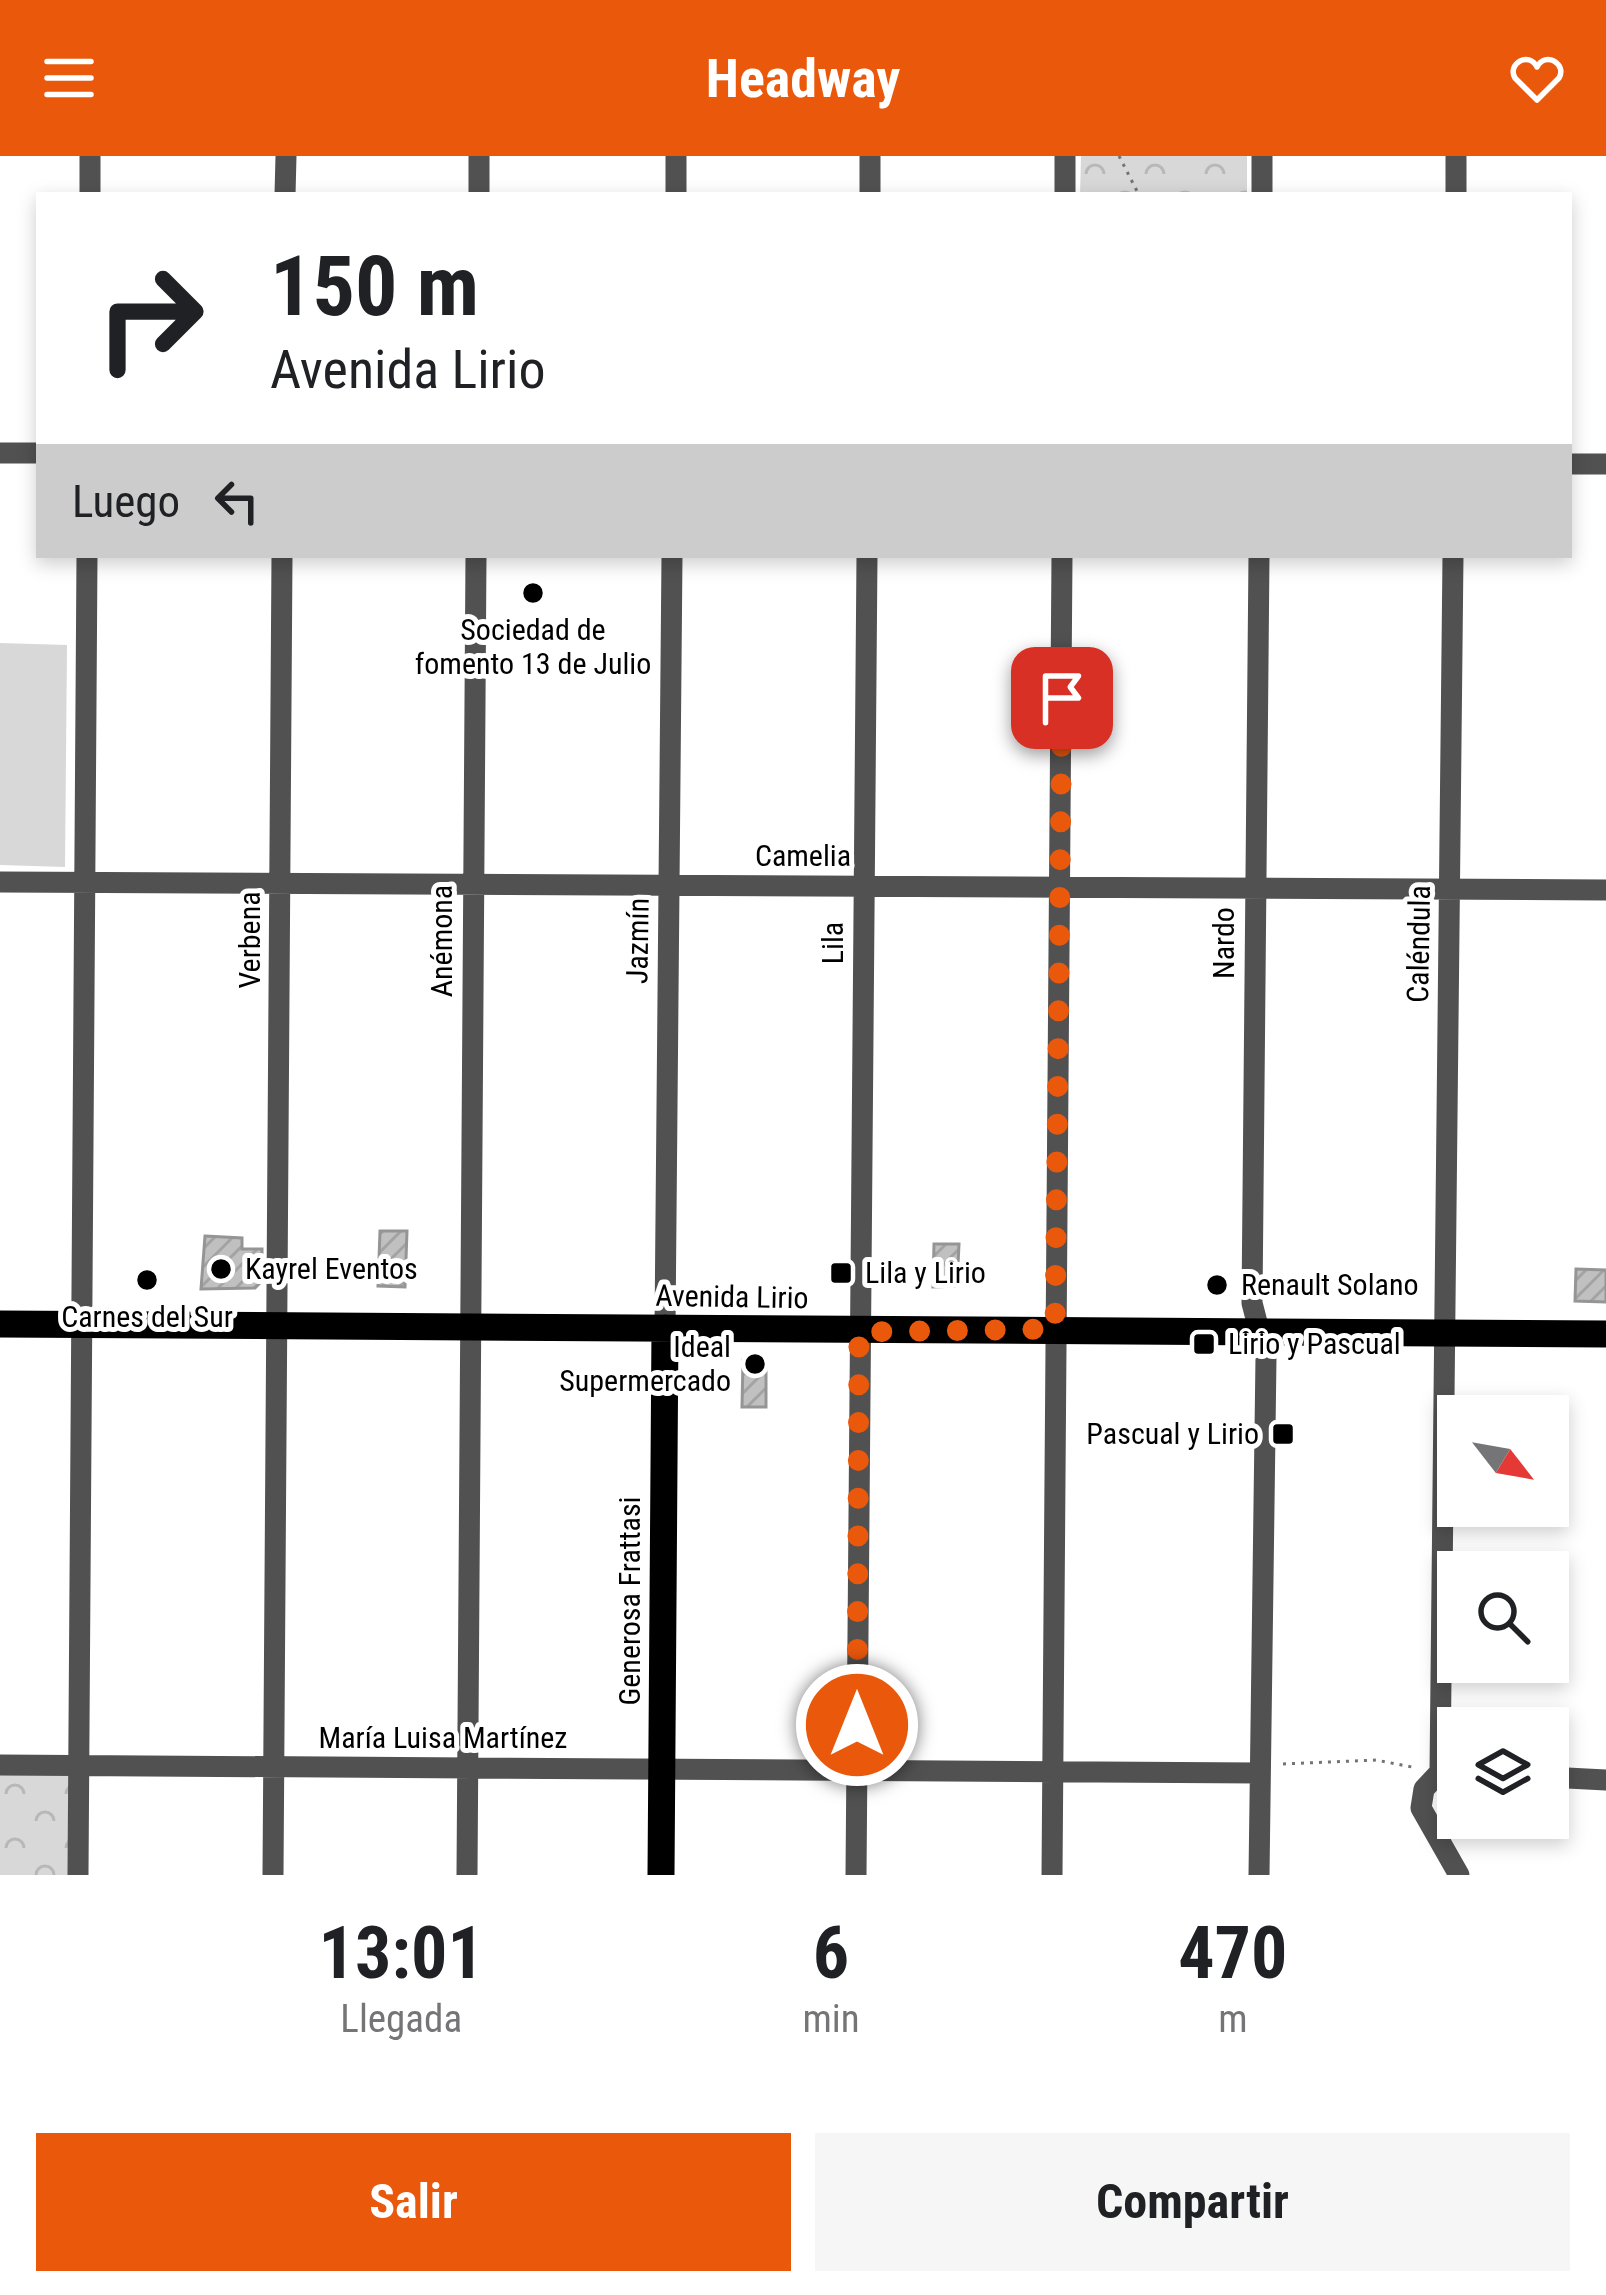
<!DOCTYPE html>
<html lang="es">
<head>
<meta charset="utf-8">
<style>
	:root { --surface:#fff; --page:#f6f6f6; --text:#202124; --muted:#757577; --accent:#ea580c }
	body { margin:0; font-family:"Roboto Condensed",sans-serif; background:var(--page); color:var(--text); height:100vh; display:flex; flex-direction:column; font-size:45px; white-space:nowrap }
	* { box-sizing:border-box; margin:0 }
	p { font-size:39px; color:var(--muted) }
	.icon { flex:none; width:66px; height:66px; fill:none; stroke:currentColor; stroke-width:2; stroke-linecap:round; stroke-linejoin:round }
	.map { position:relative; height:1719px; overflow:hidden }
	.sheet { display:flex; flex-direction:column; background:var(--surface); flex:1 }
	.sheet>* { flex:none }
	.hud { position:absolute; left:36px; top:36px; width:1536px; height:366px; border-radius:0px; box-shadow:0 6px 18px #0003; background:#fff; color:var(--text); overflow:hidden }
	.needle { width:78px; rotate:121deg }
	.tools { position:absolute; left:1437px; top:1239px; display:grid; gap:24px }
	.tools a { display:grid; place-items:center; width:132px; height:132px; border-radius:0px; background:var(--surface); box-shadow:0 6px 18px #0003; font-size:60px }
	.pin { position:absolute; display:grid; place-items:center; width:102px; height:102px; color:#fff; margin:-51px; border-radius:24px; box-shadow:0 6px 18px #0006 }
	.me { position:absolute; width:132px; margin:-66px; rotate:0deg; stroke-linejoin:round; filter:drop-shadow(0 0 9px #0008) }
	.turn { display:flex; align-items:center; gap:42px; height:252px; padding:0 36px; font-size:54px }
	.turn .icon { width:156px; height:156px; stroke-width:2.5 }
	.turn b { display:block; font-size:84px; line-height:102px }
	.then { display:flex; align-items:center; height:114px; padding:0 36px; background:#0003; gap:24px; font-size:45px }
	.eta { display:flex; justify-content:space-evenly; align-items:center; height:204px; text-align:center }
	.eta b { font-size:72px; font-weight:700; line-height:84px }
	.primary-button { display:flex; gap:24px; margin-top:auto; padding:24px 36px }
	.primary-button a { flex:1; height:138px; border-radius:0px; background:var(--accent); color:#fff; font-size:48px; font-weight:700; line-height:138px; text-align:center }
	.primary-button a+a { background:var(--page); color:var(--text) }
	header { display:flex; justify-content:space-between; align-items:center; height:156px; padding:0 36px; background:var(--accent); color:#fff; font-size:54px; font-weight:700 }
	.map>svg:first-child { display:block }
</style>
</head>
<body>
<header><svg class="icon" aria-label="menu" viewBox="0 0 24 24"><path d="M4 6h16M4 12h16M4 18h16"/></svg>Headway<svg class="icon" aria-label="heart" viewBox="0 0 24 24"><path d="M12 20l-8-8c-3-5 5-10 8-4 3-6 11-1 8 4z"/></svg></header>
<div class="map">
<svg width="1606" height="1719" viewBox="0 0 1606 1719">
	<defs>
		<pattern id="forest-crowns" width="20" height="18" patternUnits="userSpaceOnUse" patternTransform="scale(3)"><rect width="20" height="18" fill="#d8d8d8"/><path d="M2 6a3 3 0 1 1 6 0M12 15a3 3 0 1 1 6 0" fill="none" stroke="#b8b8b8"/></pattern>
		<pattern id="building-hatch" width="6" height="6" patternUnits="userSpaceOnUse" patternTransform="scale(3)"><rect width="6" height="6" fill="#c0c0c0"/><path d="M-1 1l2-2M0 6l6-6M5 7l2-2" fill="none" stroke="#a3a3a3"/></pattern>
	</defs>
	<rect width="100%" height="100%" fill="#fff"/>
	<path fill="#d8d8d8" d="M0,487L67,489L65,711L0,709Z"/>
	<path fill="url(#forest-crowns)" d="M1081,0H1247V39H1080Z
		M0,1619H71L70,1719H0Z"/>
	<path fill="url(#building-hatch)" stroke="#959595" stroke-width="3" d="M380,1075H407L405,1131L378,1130Z
		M205,1080L242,1082V1093H262V1125L255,1132L201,1133Z
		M934,1088H959L957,1130L933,1131Z
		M1576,1113L1606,1114V1146L1575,1145Z
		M743,1204H766V1251H742Z"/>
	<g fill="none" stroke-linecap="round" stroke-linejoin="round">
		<path stroke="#737373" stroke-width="3" stroke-dasharray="3 6" stroke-linecap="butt" d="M1119,0L1139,39
			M1283,1608L1376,1604L1417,1612"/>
		<path stroke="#515151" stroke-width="21" d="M676,0V39
			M90,39V0
			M285,39L286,0
			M479,39V0
			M870,39V0
			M1065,39V0
			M1262,39V0
			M1456,39V0
			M0,297H39
			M1569,308H1606
			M0,726L1606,734
			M665,1172L672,399
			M0,1609L1259,1617
			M1440,1616L1453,399
			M1440,1616L1424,1633L1421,1652L1459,1719
			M1548,1621L1606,1624
			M78,1719L87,399
			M273,1719L282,399
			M467,1719L476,399
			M856,1719L867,399
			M1052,1719L1062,399
			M1259,1719L1266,1201L1252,1147L1259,399"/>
		<path stroke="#000" stroke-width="27" d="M0,1168L1606,1178
			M661,1719L665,1172"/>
	</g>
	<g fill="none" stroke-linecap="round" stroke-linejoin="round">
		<path stroke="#ea580c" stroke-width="21" stroke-dasharray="0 37.8" d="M857,1569L859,1176L1055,1173L1062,542"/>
	</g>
	<g fill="#000" stroke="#fff" stroke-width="4.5">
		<circle cx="533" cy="437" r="12"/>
		<circle cx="221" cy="1113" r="12"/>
		<rect x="829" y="1105" width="24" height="24" rx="6"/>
		<circle cx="147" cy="1124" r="12"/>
		<circle cx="1217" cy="1129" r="12"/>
		<rect x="1192" y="1176" width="24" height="24" rx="6"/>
		<circle cx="755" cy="1208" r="12"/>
		<rect x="1271" y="1266" width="24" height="24" rx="6"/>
	</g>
	<g text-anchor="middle" stroke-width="10" stroke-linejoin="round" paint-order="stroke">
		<g font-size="30" fill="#000" stroke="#fff" text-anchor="start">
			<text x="533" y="484" text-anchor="middle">Sociedad de<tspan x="533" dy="34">fomento 13 de Julio</tspan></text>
			<text x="245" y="1123">Kayrel Eventos</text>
			<text x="865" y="1127">Lila y Lirio</text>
			<text x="1241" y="1139">Renault Solano</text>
			<text x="147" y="1171" text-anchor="middle">Carnes del Sur</text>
			<text x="1228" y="1198">Lirio y Pascual</text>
			<text x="731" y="1201" text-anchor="end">Ideal<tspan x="731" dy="34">Supermercado</tspan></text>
			<text x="1259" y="1288" text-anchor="end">Pascual y Lirio</text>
		</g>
		<g font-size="30" fill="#000" stroke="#fff">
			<text x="803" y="710">Camelia</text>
			<text transform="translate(250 784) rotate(-90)" y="10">Verbena</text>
			<text transform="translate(442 785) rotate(-90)" y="10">Anémona</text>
			<text transform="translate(638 785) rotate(-89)" y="10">Jazmín</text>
			<text transform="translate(833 787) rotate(-90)" y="10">Lila</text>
			<text transform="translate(1224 787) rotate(-90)" y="10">Nardo</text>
			<text transform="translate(1419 788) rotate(-89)" y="10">Caléndula</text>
			<text transform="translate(732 1141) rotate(1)" y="10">Avenida Lirio</text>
			<text transform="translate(630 1445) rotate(-90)" y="10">Generosa Frattasi</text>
			<text x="443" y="1592">María Luisa Martínez</text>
		</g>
	</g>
</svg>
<div class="tools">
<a><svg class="needle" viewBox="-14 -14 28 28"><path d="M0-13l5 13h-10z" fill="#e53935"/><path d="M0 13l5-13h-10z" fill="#757577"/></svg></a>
<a><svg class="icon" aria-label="search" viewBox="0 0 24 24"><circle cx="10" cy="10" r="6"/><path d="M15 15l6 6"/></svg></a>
<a><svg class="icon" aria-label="layers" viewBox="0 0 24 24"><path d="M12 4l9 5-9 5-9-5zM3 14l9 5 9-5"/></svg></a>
</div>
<div class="pin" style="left:1062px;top:542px;background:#d93025"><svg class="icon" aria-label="arrive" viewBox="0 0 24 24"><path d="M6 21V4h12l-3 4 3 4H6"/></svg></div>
<svg class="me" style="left:857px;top:1569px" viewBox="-20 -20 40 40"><circle r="17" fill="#ea580c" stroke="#fff" stroke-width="3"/><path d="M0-11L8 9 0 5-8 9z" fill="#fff"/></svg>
<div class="hud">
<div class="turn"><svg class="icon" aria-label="right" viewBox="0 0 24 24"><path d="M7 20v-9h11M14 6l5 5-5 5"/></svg><div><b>150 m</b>Avenida Lirio</div></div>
<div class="then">Luego<svg class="icon" aria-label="left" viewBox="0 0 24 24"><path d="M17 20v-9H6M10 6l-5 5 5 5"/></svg></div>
</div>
</div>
<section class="sheet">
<div class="eta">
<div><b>13:01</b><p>Llegada</p></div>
<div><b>6</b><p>min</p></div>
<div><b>470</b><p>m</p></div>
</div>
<div class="primary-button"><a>Salir</a><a>Compartir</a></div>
</section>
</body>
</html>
